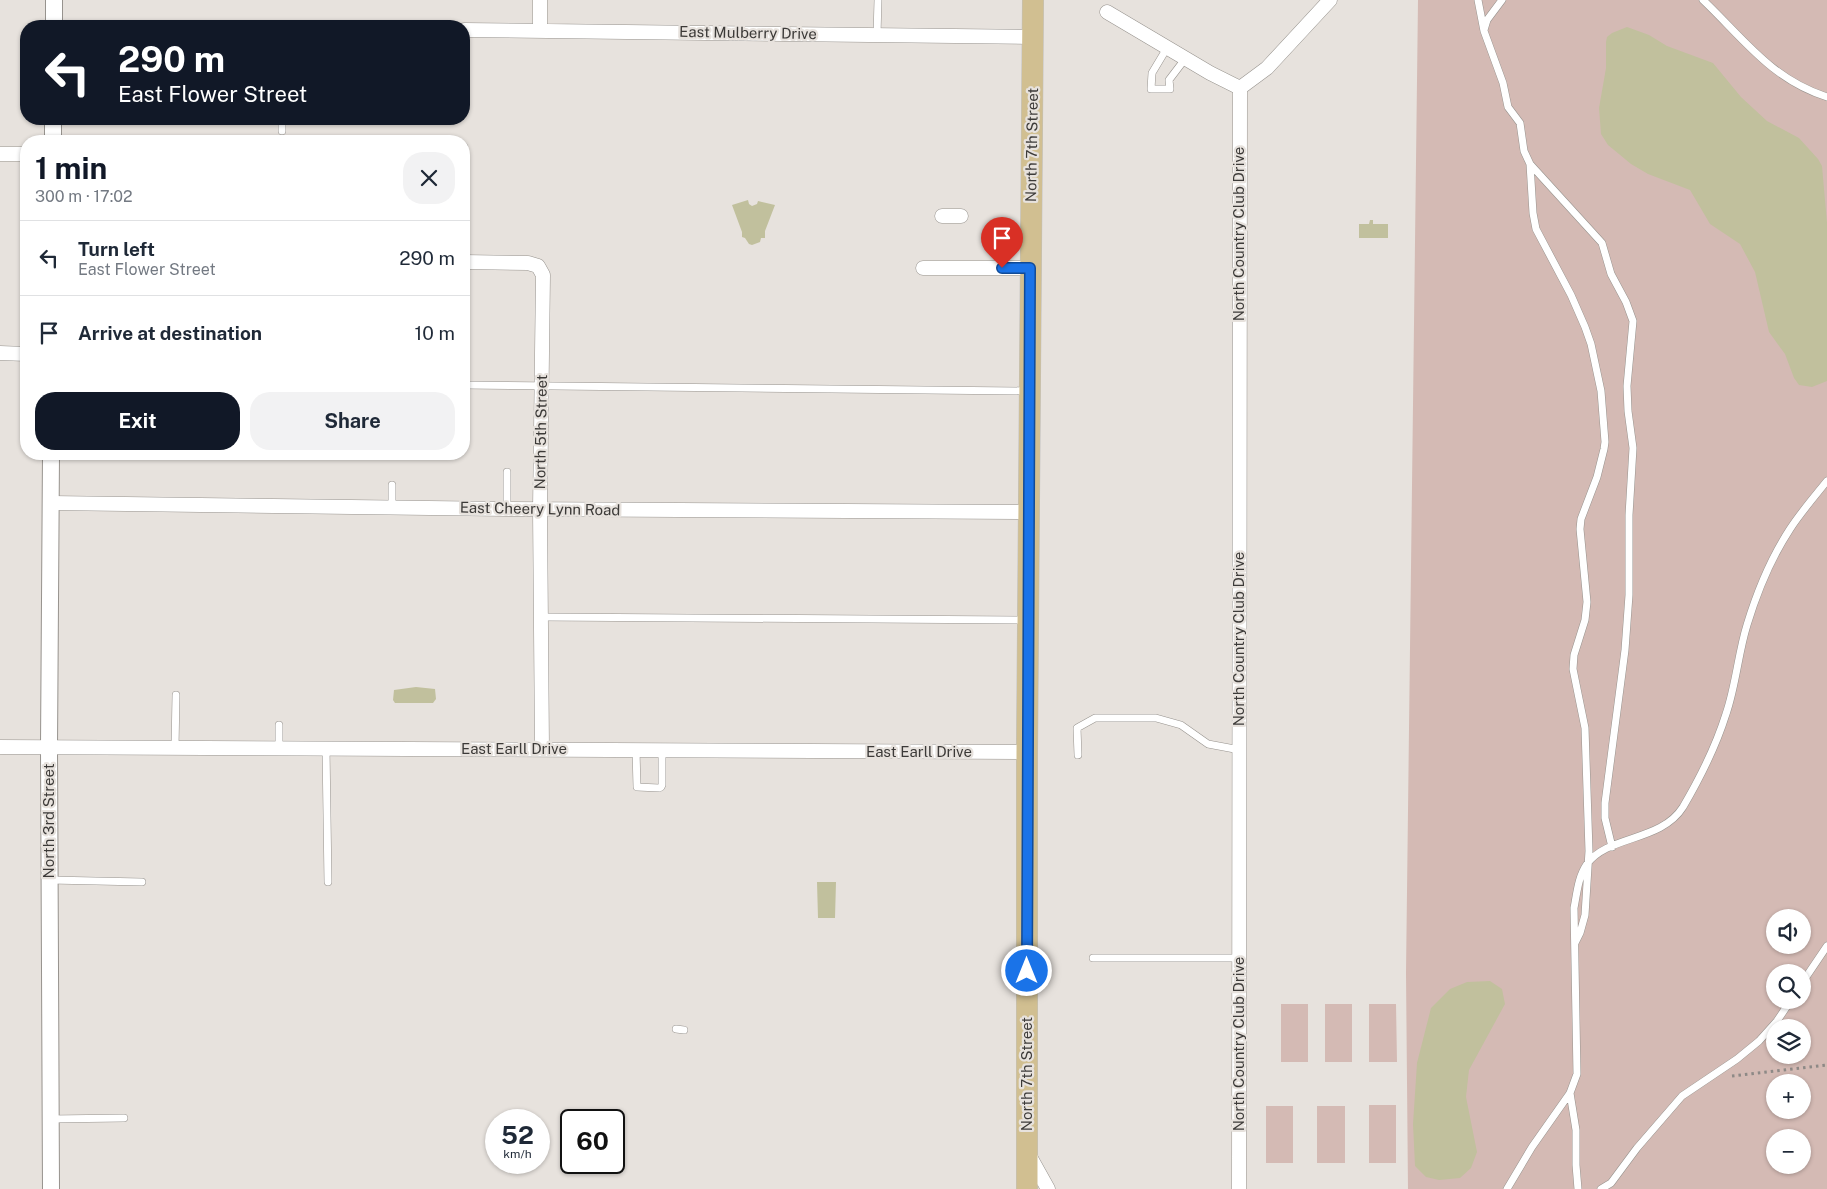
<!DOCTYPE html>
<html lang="en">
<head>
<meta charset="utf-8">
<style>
	:root { --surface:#fff; --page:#f2f2f3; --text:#1f2937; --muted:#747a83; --line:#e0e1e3; --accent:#111827 }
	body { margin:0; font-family:"Public Sans",sans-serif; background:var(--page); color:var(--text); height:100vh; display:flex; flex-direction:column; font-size:19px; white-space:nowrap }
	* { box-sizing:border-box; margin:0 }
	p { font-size:16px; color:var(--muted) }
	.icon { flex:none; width:28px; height:28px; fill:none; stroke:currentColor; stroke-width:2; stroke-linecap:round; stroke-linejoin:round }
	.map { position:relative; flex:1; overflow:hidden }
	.side { position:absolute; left:20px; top:135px; width:450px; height:325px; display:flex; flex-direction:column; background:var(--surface); border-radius:20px; box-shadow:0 1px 4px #0004 }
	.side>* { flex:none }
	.hud { position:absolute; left:20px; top:20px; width:450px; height:105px; border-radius:20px; box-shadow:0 1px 4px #0004; background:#111827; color:#fff; overflow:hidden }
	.fabs { position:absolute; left:1766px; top:909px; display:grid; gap:10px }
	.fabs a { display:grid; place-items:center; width:45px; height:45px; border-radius:50%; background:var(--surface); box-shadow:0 1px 4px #0004; font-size:25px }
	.speed { position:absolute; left:485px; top:1109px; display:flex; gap:10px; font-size:25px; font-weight:700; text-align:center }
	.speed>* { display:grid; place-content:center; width:65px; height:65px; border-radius:50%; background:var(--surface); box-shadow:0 1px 4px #0004; line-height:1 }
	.speed small { font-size:12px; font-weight:400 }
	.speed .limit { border:2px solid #111; border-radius:8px; background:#fff; color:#111 }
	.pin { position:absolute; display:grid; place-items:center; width:42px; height:42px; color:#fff; margin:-51px -21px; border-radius:50% 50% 50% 0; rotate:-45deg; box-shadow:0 0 5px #0007 }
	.pin .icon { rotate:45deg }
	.me { position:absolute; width:55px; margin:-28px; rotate:0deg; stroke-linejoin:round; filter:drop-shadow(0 0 4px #0008) }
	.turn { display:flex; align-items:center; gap:18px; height:105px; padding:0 15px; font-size:22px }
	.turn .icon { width:65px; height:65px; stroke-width:2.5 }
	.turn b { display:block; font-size:35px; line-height:42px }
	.round { display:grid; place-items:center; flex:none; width:52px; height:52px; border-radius:20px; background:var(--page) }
	.summary { display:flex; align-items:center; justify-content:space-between; height:85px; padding:0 15px }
	h1 { font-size:30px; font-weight:700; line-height:38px; color:var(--accent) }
	.primary-button { display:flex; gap:10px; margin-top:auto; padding:10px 15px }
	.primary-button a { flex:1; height:58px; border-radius:20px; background:var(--accent); color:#fff; font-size:20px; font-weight:700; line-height:58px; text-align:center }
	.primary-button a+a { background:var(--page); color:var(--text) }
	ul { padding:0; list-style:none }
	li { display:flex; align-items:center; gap:15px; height:75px; padding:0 15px; border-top:1px solid var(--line) }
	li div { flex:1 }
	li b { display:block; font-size:19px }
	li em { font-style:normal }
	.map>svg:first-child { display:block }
</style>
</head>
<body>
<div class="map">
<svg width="1827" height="1189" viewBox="0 0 1827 1189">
	<rect width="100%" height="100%" fill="#e7e2dd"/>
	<path fill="#d4bab4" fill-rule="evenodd" d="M1418,0H1827V1189H1408L1406,973ZM1775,918H1802V945H1775ZM1775,972H1802V1000H1775ZM1775,1028H1802V1055H1775ZM1775,1082H1802V1110H1775ZM1775,1138H1802V1165H1775Z
		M1281,1004H1308V1062H1281Z
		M1325,1004H1352V1062H1325Z
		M1369,1004H1396L1397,1062H1369Z
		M1369,1105H1396V1163H1369Z
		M1266,1106H1293V1163H1266Z
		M1317,1106H1345V1163H1317Z"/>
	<path fill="#c1c09d" d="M1627,27L1649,35L1667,46L1713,63L1741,97L1767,121L1799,138L1818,159L1822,166L1827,223V381L1812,387L1799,385L1794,378L1785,354L1769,332L1755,272L1740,244L1710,224L1690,190L1648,174L1631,164L1608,145L1601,134L1599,108L1606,68V42L1607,37L1612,33Z
		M748,200L749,204L752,206L757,204L758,201L775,205L765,231V238H761L760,242L752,245L749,244L745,238L742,237V232L732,205Z
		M1370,220H1373V224H1388V238H1359V224H1369Z
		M416,687L435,689L436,699L433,703H395L393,700L394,690Z
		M817,882H836L835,918H818Z
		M1490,981L1502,989L1505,1004L1469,1070L1466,1097L1477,1152L1471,1168L1460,1178L1439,1180L1426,1177L1415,1166L1413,1124L1417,1063L1431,1008L1450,989L1467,982Z"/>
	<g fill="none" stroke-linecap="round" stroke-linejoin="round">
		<g stroke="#97938e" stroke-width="8">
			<path id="service" d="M1478,0L1484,31L1503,83L1508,107L1520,123L1524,151L1530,164
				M1703,0C1744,39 1771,79 1827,97
				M1484,30L1487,20L1502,0
				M877,35L878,0
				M1167,48L1152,73L1151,89H1170L1169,80L1185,59
				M282,131V119
				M464,147V247
				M464,385L1028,391
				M507,472V509
				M392,485V507
				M541,617L1026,620
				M279,725V748
				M175,748L176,695
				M326,748L328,882
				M636,750L637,787L659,788L661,787L662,785V750
				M1078,755L1077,728L1095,718H1156L1181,725L1208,744L1240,750
				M50,880L142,882
				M1575,943L1580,933L1585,915L1589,851L1585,728L1573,669L1574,655L1585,620L1587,602L1580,529L1581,519L1597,477L1604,449L1605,442L1601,391L1591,344L1585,327L1571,295L1536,229L1533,213L1530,164L1602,243L1611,274L1626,302L1633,321L1627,386L1628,411L1633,448L1629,515V595L1625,650L1605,803V818L1612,847
				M1093,958H1240
				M1802,983L1827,946
				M676,1029L684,1030
				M1570,1093L1576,1130V1165L1578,1189
				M51,1119L124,1118
				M1507,1189L1532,1147L1570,1093L1577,1074L1574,908C1577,893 1578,877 1587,864C1608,835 1661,842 1683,807C1700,778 1716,746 1726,714C1736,685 1738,654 1747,625C1757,592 1771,558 1790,529C1801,512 1815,496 1827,481
				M1601,1189L1611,1183L1637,1148L1682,1096L1737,1059L1759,1041L1777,1021L1791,1000"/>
		</g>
		<g stroke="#97938e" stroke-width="15">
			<path id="minor" d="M1107,12L1210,73L1240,88
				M464,30L1033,37
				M540,30V0
				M0,154H26
				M942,216H961
				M464,262L528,263L538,266L543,275L540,509L542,749
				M923,268H1030
				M0,353L26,354
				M51,503L507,509L1029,512
				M0,747L1027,752
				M1029,1155L1048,1189
				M1239,1189L1240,88L1267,68L1330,0"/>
		</g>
		<g stroke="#97938e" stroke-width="18">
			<path id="tertiary" d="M54,26V0
				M53,141V119
				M51,1189L49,748L51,454"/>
		</g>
		<g stroke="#c1c0bf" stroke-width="22">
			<path id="primary" d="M1027,1189V752L1033,0"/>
		</g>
		<path stroke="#8d8986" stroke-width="3" stroke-dasharray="2.5 4" stroke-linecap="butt" d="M1732,1076L1827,1065"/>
		<use href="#service" stroke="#fff" stroke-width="7"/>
		<use href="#minor" stroke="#fff" stroke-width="14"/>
		<use href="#tertiary" stroke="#fff" stroke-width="16"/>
		<use href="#primary" stroke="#d1bf91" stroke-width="21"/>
	</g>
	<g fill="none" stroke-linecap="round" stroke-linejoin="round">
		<g stroke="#114b97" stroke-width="12">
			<path id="route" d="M1002,268H1030L1027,971"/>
		</g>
		<use href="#route" stroke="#1a73e8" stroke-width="9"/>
	</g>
	<g text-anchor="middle" stroke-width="4.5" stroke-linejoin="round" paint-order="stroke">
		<g font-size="15" fill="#3c3a38" stroke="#e7e2dd">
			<text transform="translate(748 33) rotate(1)" y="5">East Mulberry Drive</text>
			<text transform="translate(1032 145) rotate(-89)" y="5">North 7th Street</text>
			<text transform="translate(1239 234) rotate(-90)" y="5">North Country Club Drive</text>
			<text transform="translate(541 432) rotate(-89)" y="5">North 5th Street</text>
			<text transform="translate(540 509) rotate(1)" y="5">East Cheery Lynn Road</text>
			<text transform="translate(1239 639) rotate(-90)" y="5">North Country Club Drive</text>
			<text x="514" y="754">East Earll Drive</text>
			<text x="919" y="757">East Earll Drive</text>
			<text transform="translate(49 821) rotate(-90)" y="5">North 3rd Street</text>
			<text transform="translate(1239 1044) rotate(-90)" y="5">North Country Club Drive</text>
			<text transform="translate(1027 1074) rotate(-90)" y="5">North 7th Street</text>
		</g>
	</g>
</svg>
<div class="fabs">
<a><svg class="icon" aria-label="sound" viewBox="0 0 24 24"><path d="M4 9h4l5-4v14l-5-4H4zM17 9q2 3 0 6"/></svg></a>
<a><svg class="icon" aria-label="search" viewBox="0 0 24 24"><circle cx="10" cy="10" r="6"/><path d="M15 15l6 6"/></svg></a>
<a><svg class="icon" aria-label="layers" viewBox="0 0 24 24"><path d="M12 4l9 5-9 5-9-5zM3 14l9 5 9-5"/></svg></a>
<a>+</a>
<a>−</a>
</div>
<div class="speed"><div>52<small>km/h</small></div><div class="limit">60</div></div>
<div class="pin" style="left:1002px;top:268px;background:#d93025"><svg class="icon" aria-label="arrive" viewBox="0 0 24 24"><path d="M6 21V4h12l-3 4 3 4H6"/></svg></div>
<svg class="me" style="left:1027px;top:971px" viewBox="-20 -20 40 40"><circle r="17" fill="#1a73e8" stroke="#fff" stroke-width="3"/><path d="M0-11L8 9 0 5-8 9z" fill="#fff"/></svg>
<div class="hud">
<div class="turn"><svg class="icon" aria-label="left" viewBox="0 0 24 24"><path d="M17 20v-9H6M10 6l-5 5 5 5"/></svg><div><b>290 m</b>East Flower Street</div></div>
</div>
<section class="side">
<div class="summary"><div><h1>1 min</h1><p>300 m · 17:02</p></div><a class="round"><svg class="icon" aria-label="close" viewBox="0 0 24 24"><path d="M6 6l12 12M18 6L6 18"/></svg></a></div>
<ul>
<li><svg class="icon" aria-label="left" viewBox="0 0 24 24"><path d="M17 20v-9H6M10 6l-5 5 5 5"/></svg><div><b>Turn left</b><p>East Flower Street</p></div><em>290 m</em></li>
<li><svg class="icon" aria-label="arrive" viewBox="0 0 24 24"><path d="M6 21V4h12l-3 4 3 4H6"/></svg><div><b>Arrive at destination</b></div><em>10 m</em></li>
</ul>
<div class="primary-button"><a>Exit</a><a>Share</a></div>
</section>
</div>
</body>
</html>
